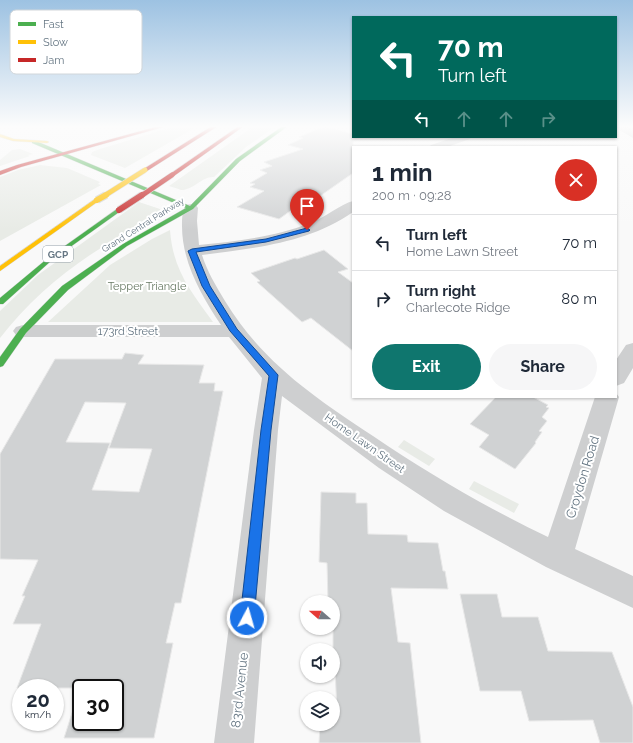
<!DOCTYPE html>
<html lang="en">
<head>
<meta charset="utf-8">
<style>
	:root { --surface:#fff; --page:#f6f6f7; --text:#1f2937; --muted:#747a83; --line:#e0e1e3; --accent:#0f766e }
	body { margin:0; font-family:Raleway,sans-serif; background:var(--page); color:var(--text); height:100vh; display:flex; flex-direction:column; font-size:15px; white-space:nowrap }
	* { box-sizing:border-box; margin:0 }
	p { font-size:13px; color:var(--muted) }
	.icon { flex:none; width:22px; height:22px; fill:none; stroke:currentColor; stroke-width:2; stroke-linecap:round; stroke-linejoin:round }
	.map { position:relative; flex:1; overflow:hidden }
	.drawer { position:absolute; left:352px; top:146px; width:265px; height:252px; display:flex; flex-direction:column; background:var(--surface); border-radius:0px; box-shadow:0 1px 3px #0004 }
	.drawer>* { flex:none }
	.banner { position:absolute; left:352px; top:16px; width:265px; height:122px; border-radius:0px; box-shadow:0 1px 3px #0004; background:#00695c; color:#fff; overflow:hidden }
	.needle { width:26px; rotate:291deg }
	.fabs { position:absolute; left:300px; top:595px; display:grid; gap:8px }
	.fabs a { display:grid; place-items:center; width:40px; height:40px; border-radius:50%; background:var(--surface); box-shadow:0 1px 3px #0004; font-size:20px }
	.speed { position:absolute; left:12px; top:679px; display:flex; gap:8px; font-size:20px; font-weight:700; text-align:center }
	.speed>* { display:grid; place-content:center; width:52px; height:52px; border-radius:50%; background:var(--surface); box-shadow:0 1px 3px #0004; line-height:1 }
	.speed small { font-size:10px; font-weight:400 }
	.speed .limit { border:2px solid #111; border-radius:6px; background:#fff; color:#111 }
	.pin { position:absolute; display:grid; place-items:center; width:34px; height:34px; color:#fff; margin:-41px -17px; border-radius:50% 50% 50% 0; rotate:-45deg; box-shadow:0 0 4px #0007 }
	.pin .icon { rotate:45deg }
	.me { position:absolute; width:44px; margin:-22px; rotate:6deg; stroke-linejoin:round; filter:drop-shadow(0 0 3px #0008) }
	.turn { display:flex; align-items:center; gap:14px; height:84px; padding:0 20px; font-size:18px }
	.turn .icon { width:52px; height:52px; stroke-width:2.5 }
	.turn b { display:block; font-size:28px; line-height:34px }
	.lanes { display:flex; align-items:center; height:38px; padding:0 20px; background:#0003; justify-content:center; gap:20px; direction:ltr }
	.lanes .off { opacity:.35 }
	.round { display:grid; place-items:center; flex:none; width:42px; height:42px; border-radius:21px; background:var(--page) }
	.head { display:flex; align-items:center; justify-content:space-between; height:68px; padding:0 20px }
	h1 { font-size:24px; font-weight:700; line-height:30px }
	.cta { display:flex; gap:8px; margin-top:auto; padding:8px 20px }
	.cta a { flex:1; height:46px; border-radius:24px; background:var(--accent); color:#fff; font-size:16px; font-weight:700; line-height:46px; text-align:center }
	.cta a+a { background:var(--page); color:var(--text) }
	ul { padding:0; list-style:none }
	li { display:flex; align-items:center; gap:12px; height:56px; padding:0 20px; border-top:1px solid var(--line) }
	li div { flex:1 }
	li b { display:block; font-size:15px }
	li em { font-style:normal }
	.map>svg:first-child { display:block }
</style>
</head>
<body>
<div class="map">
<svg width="633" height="743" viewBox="0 0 633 743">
	<rect width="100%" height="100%" fill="#f9f9f9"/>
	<path fill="#e8ebe6" d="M176,126H198L125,168L91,155L92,152L100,149Z
		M254,126H276L246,147L214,177C202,176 194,190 181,190C178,189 173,187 169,186Z
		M20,149L33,154L28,155L30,156L0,166V160L12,150Z
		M40,165L67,168L100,182L98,184L101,185L0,241V177L18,170Z
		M139,202L160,209V212L156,216L158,217C97,245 41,285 0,338V311L38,275Z
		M170,230C173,270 190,290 213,322H48L110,265L152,239Z
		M404,440L435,459L429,466L398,447Z
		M474,481L519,504L514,513L469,489Z"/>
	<path fill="#d0d2d3" stroke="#e8e8e8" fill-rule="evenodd" d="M325,126L353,134V173L310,203L304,201L279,219L237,207L264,191L250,187L255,184L250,183L267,173L260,170L272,166L264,162L303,149L288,145L303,138L299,137Z
		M324,250L348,269L338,272L353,283V351L311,318L302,322L257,282L260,281L251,273L295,258L297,259Z
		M125,353L144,355L138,364L204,365L199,383H215L214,391H223L181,603H175L166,643H173L154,738H64L80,688H17L41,624H13L25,596H22L38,560L0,559V454L55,359H122ZM85,402L126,403L109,448L152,449L139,492L92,490L110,443L66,442ZM81,688H115V722H81Z
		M496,397H533L548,405L546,407L549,408L542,417L547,421L539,431L542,432L535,442L536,443L515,469L479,447L489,435L470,424Z
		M321,492L356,493V503H367L368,534L407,535L408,542L438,543L443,571H445L448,589L391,588L398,642L410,643L421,743H319L320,724H333V713H337L335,667H333V602H328L327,563L319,562Z
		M460,594H497L502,617H538L548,651L612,652L633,707V743H600L593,720L529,721L521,691H480Z"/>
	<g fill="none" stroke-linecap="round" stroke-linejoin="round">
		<g stroke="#d5d6d7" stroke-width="1">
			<path id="fast" d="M283,126H288L240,161L193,209L127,246L68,290L26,333L3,366L0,367V357L20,329L62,286L123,244L186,208L32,143V141H36L190,206L236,159Z
				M117,209L122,210L52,260L3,304H0V298L48,258Z"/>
		</g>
		<g stroke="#d5d6d7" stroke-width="1">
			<path id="slow" d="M0,134L14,139L47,141L49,142L47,143L13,141L0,137Z
				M95,199L100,200L0,271V266Z"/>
		</g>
		<g stroke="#d5d6d7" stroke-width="1">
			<path id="jam" d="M159,126H167L21,167L0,175V171L17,165Z
				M212,126H218L147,171L142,170Z
				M239,126H244L174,176H170V174Z"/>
		</g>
		<path fill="#cecfd0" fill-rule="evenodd" d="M616,126H628L633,130V138L616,128Z
			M455,137H472L470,139L447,147H429L431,145Z
			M353,201V212C309,243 255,248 202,255C207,271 216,286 225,301C262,362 314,397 373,436C429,474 487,508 548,537L595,397H616V393L619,397L575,549L633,576V608L546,567L444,511L379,468L282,396L278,430L254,743H214L254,430L262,378L229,337H23L16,335L13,331L16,327L23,325H221C201,295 182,262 182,226C182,219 182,211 186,205L191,204L196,205L198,208L197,221L199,245C237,241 275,237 310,223C324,218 341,204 353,201Z
			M633,343V368L624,383L616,386V360L626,345Z"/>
		<use href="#fast" fill="#4caf50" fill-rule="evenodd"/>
		<use href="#slow" fill="#ffc107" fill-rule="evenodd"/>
		<use href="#jam" fill="#c62828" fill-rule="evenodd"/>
		<g stroke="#d5d6d6" stroke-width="6" stroke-linecap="butt">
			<path id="slow-bridge-far1" d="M104,196L145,170"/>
		</g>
		<g stroke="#d5d6d6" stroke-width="8" stroke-linecap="butt">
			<path id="slow-bridge" d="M97,200L106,195"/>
		</g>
		<g stroke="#d5d6d6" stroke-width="6" stroke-linecap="butt">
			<path id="jam-bridge-far1" d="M141,196L172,175"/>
		</g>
		<g stroke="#d5d6d6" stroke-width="8" stroke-linecap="butt">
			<path id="jam-bridge" d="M119,210L142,195"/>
		</g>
		<use href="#slow-bridge-far1" stroke="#ffc107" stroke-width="5"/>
		<use href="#slow-bridge" stroke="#ffc107" stroke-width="6"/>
		<use href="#jam-bridge-far1" stroke="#c62828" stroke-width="5"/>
		<use href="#jam-bridge" stroke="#c62828" stroke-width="6"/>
	</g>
	<linearGradient id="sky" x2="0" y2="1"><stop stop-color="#9dc2e2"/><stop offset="0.55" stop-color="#fcfcfc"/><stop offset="1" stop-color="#fcfcfc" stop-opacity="0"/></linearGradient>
	<rect width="633" height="230" fill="url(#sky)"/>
	<path fill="#1a73e8" stroke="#114b97" d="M307,228L310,230L309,231L266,242L196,252L210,286L237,329L278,375L271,430L254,618L252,622L247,624L242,622L240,618L261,430L269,376L230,331L202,286L188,251L192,249L266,239Z"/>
	<g text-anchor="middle" stroke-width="4" stroke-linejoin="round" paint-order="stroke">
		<g font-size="9" fill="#657683" stroke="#fff">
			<text transform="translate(143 225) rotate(-32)" y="3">Grand Central Parkway</text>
		</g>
		<rect fill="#fff" stroke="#939fa8" stroke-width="1" x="43" y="246" width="30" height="16" rx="3"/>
		<g font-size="10" font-weight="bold" fill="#657683">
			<text x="58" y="258">GCP</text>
		</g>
		<g font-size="11" fill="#687a64" stroke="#fff">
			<text x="147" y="290">Tepper Triangle</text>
		</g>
		<g font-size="11" fill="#657683" stroke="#fff">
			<text x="128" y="335">173rd Street</text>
			<text transform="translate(365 443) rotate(35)" y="4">Home Lawn Street</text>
		</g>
		<g font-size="13" fill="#657683" stroke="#fff">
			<text transform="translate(582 477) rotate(-73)" y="5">Croydon Road</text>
			<text transform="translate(239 690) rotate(-84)" y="5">83rd Avenue</text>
		</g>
	</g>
	<rect x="10" y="10" width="132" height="64" rx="6" fill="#fff" stroke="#d1d6da" stroke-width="1"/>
	<rect x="18" y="22" width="18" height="4" fill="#4caf50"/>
	<rect x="18" y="40" width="18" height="4" fill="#ffc107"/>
	<rect x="18" y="58" width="18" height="4" fill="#c62828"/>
	<g font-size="11" fill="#657683">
		<text x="43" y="28">Fast</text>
		<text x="43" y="46">Slow</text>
		<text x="43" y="64">Jam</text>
	</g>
</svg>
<div class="fabs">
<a><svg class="needle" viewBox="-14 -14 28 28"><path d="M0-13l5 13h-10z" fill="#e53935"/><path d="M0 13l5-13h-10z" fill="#747a83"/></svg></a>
<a><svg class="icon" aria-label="sound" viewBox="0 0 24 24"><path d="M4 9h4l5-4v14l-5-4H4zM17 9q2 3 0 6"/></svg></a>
<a><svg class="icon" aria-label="layers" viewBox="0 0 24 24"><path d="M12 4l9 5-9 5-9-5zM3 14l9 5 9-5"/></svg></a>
</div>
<div class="speed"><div>20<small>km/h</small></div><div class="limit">30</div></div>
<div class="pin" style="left:307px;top:230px;background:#d93025"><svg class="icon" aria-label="arrive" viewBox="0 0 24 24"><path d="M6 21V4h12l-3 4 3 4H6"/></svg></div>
<svg class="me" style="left:247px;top:618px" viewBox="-20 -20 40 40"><circle r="17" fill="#1a73e8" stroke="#fff" stroke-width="3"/><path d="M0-11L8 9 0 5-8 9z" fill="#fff"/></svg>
<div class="banner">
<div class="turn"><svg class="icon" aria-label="left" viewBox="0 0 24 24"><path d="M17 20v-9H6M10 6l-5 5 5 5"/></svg><div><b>70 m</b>Turn left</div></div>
<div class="lanes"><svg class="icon" aria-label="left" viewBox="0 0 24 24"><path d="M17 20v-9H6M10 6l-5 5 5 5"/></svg><svg class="icon off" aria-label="ahead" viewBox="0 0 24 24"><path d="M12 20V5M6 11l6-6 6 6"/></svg><svg class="icon off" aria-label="ahead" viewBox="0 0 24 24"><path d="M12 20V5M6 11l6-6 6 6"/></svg><svg class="icon off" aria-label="right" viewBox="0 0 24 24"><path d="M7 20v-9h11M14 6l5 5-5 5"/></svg></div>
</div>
<section class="drawer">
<div class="head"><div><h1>1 min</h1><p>200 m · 09:28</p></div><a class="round" style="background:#d93025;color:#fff"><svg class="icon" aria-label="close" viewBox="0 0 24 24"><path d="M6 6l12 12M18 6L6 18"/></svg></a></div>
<ul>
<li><svg class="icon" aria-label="left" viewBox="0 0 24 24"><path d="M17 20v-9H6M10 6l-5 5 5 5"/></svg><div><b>Turn left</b><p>Home Lawn Street</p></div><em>70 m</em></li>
<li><svg class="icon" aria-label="right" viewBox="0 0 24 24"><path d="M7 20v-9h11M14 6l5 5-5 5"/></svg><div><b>Turn right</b><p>Charlecote Ridge</p></div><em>80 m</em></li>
</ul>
<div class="cta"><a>Exit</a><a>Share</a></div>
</section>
</div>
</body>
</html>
